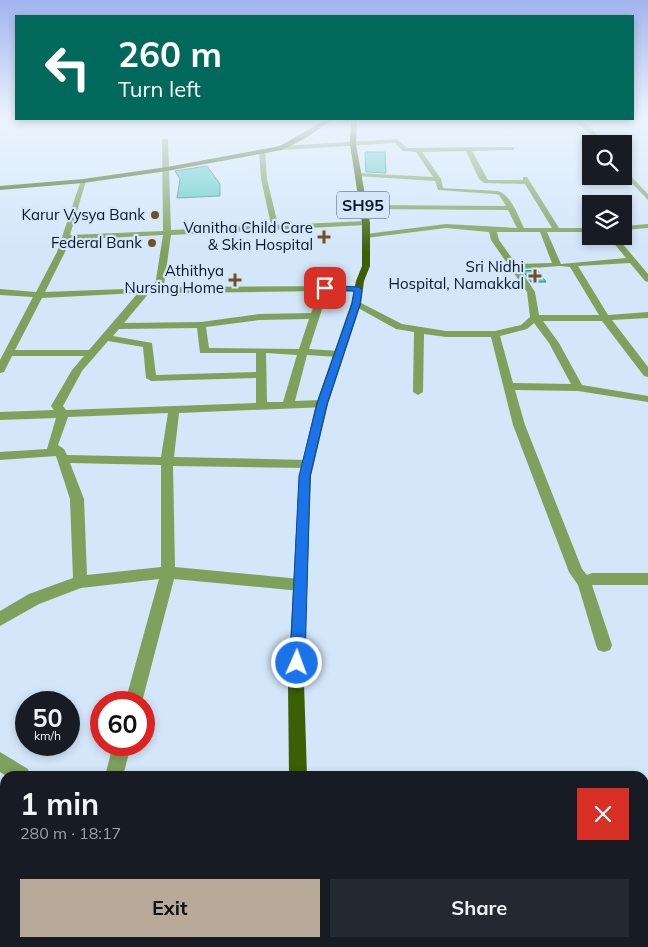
<!DOCTYPE html>
<html lang="en">
<head>
<meta charset="utf-8">
<style>
	:root { --surface:#171b24; --page:#242831; --text:#f1f3f6; --muted:#9ea1a6; --accent:#b8aa99 }
	body { margin:0; font-family:Mulish,sans-serif; background:var(--page); color:var(--text); height:100vh; display:flex; flex-direction:column; font-size:19px; white-space:nowrap }
	* { box-sizing:border-box; margin:0 }
	p { font-size:16px; color:var(--muted) }
	.icon { flex:none; width:28px; height:28px; fill:none; stroke:currentColor; stroke-width:2; stroke-linecap:round; stroke-linejoin:round }
	.map { position:relative; flex:1; overflow:hidden }
	.drawer { position:absolute; left:0px; top:771px; width:649px; height:176px; display:flex; flex-direction:column; background:var(--surface); border-radius:15px 15px 0 0; box-shadow:0 2px 8px #0003 }
	.drawer>* { flex:none }
	.top-card { position:absolute; left:15px; top:15px; width:619px; height:105px; border-radius:0px; box-shadow:0 2px 8px #0003; background:#00695c; color:#fff; overflow:hidden }
	.buttons { position:absolute; left:582px; top:135px; display:grid; gap:10px }
	.buttons a { display:grid; place-items:center; width:50px; height:50px; border-radius:0px; background:var(--surface); box-shadow:0 2px 8px #0003; font-size:25px }
	.speed { position:absolute; left:15px; top:691px; display:flex; gap:10px; font-size:25px; font-weight:700; text-align:center }
	.speed>* { display:grid; place-content:center; width:65px; height:65px; border-radius:50%; background:var(--surface); box-shadow:0 2px 8px #0003; line-height:1 }
	.speed small { font-size:12px; font-weight:400 }
	.speed .limit { border:8px solid #d22; background:#fff; color:#111 }
	.pin { position:absolute; display:grid; place-items:center; width:42px; height:42px; color:#fff; margin:-21px; border-radius:10px; box-shadow:0 2px 8px #0006 }
	.me { position:absolute; width:55px; margin:-28px; rotate:2deg; stroke-linejoin:round; filter:drop-shadow(0 0 4px #0008) }
	.turn { display:flex; align-items:center; gap:18px; height:105px; padding:0 20px; font-size:22px }
	.turn .icon { width:65px; height:65px; stroke-width:2.5 }
	.turn b { display:block; font-size:35px; line-height:42px }
	.round { display:grid; place-items:center; flex:none; width:52px; height:52px; border-radius:0px; background:var(--page) }
	.head { display:flex; align-items:center; justify-content:space-between; height:85px; padding:0 20px }
	h1 { font-size:30px; font-weight:700; line-height:38px }
	.button { display:flex; gap:10px; margin-top:auto; padding:10px 20px }
	.button a { flex:1; height:58px; border-radius:0px; background:var(--accent); color:#111; font-size:20px; font-weight:700; line-height:58px; text-align:center }
	.button a+a { background:var(--page); color:var(--text) }
	.map>svg:first-child { display:block }
</style>
</head>
<body>
<div class="map">
<svg width="648" height="947" viewBox="0 0 648 947">
	<rect width="100%" height="100%" fill="#d3e6fa"/>
	<path fill="#5ccbc5" stroke="#2b8a85" d="M365,152H385L386,173L366,172Z
		M207,166L220,184V196L177,198L180,179L175,171Z
		M537,270L546,282H531L523,271Z"/>
	<g fill="none" stroke-linecap="round" stroke-linejoin="round">
		<path fill="#7ea15b" fill-rule="evenodd" d="M572,119C586,119 597,134 604,144H598L592,135Z
			M165,138L168,140L171,230L271,225L261,179L259,151L262,149L265,151L267,179L278,225L366,221L370,223L366,225L171,235L164,285L175,287L358,286L362,289L358,292L328,291L309,349L339,351L344,354L339,357L307,355L295,401L322,400L326,401L328,404L326,407L179,413L174,457L308,460L314,464L308,468L173,466L175,567L300,579L305,581L307,585L305,589L300,591L174,579L142,702H125L159,579L81,588L39,604L0,626V611L29,594L73,578L70,499L56,456L0,460V452L47,449L56,418L0,420V412L54,410L51,406L72,370L84,356H12L4,372L0,373V360L33,297L0,295V289L36,292L57,252L81,180L86,181L70,235L163,231L162,140ZM163,235L155,286L156,288L175,293L320,291L311,313L259,314L201,322L124,323L150,292V288L45,292L65,252L69,240ZM138,293L89,350H15L42,298ZM309,319L299,349L209,348L206,327L259,320ZM197,328L200,353H256V372L156,375L152,343L113,336L119,329ZM108,341L143,347L146,378L151,381L256,378V403L66,410L63,406L82,371ZM266,353L297,355L283,402H267ZM168,413L161,457L67,455L64,449L58,445L68,417ZM70,463L161,465V567L87,575L84,499Z
			M397,139L407,148L515,147L513,150L472,151L488,180H523V177H527L559,228H591V232H547L561,264L626,258L608,236H616L648,274V282L645,281L630,263L578,266L608,315L648,312V318L612,320L648,367V377L644,376L602,321H543L559,343L582,385L648,396V402L578,391L515,390L525,425L582,569L587,575L592,573H648V585H592L612,645L610,650L604,652L598,650L596,645L578,585L569,572L513,425L491,337H446L424,334L423,392L418,395L413,392L414,332L396,329L351,304L356,301L359,302L402,324L446,331H495L521,325L530,317L527,292L491,240L489,232L446,228L366,238L362,236L366,234L446,224L517,228L508,210L363,209L359,207L363,205L506,206L499,195L495,194L438,190L435,181L356,176V174L358,173L433,177L416,152L403,151L395,143L282,150L279,148L282,146ZM466,151L479,179L484,183L525,184L552,228H524C518,216 512,196 498,191L443,188L441,179L422,152ZM497,232H540L552,263L516,264L499,240ZM560,266L570,267L599,315H539L535,292L520,269ZM534,323L549,343L571,384L513,383L500,336L527,329Z
			M624,169L648,194V200L624,175Z
			M648,224V228L624,230V226Z
			M113,745H131L123,776H105Z
			M0,752L28,769L30,776H6L0,772Z"/>
		<path fill="#3c5f05" fill-rule="evenodd" d="M327,119H334L304,139L282,150L167,171L83,183L0,190V186L83,179L167,167L280,146Z
			M351,119H357L356,144L370,223V266L364,281L361,304L328,404L311,476L304,683L307,776H289L288,683L299,476L316,404L351,304L356,281L362,266V223L350,144Z
			M295,942H318L320,947H297Z"/>
	</g>
	<linearGradient id="sky" x2="0" y2="1"><stop stop-color="#a3b4ef"/><stop offset="0.47" stop-color="#ebf4fd"/><stop offset="1" stop-color="#ebf4fd" stop-opacity="0"/></linearGradient>
	<rect width="648" height="252" fill="url(#sky)"/>
	<path fill="#1a73e8" stroke="#114b97" d="M325,285L358,287L362,289L360,304L327,404L310,476L305,663L302,668L297,670L292,668L290,663L299,476L317,404L352,304L354,291L322,289V286Z"/>
	<g fill="#725128" stroke="#d3e6fa" stroke-width="2">
		<circle cx="155" cy="215" r="5"/>
		<path d="M321.5 229.5h5v5h5v5h-5v5h-5v-5h-5v-5h5z"/>
		<circle cx="152" cy="243" r="5"/>
		<path d="M532.5 268.5h5v5h5v5h-5v5h-5v-5h-5v-5h5z"/>
		<path d="M232.5 272.5h5v5h5v5h-5v5h-5v-5h-5v-5h5z"/>
	</g>
	<g text-anchor="middle" stroke-width="4.5" stroke-linejoin="round" paint-order="stroke">
		<g font-size="15" fill="#061729" stroke="#d3e6fa" text-anchor="end">
			<text x="145" y="220">Karur Vysya Bank</text>
			<text x="313" y="233">Vanitha Child Care<tspan x="313" dy="17">&amp; Skin Hospital</tspan></text>
			<text x="142" y="248">Federal Bank</text>
			<text x="524" y="272">Sri Nidhi<tspan x="524" dy="17">Hospital, Namakkal</tspan></text>
			<text x="224" y="276">Athithya<tspan x="224" dy="17">Nursing Home</tspan></text>
		</g>
		<rect fill="#d3e6fa" stroke="#445568" stroke-width="1" x="337" y="191.5" width="52" height="27" rx="4"/>
		<g font-size="16" font-weight="bold" fill="#061729">
			<text x="363" y="211">SH95</text>
		</g>
	</g>
</svg>
<div class="buttons">
<a><svg class="icon" aria-label="search" viewBox="0 0 24 24"><circle cx="10" cy="10" r="6"/><path d="M15 15l6 6"/></svg></a>
<a><svg class="icon" aria-label="layers" viewBox="0 0 24 24"><path d="M12 4l9 5-9 5-9-5zM3 14l9 5 9-5"/></svg></a>
</div>
<div class="speed"><div>50<small>km/h</small></div><div class="limit">60</div></div>
<div class="pin" style="left:325px;top:288px;background:#d93025"><svg class="icon" aria-label="arrive" viewBox="0 0 24 24"><path d="M6 21V4h12l-3 4 3 4H6"/></svg></div>
<svg class="me" style="left:297px;top:663px" viewBox="-20 -20 40 40"><circle r="17" fill="#1a73e8" stroke="#fff" stroke-width="3"/><path d="M0-11L8 9 0 5-8 9z" fill="#fff"/></svg>
<div class="top-card">
<div class="turn"><svg class="icon" aria-label="left" viewBox="0 0 24 24"><path d="M17 20v-9H6M10 6l-5 5 5 5"/></svg><div><b>260 m</b>Turn left</div></div>
</div>
<section class="drawer">
<div class="head"><div><h1>1 min</h1><p>280 m · 18:17</p></div><a class="round" style="background:#d93025;color:#fff"><svg class="icon" aria-label="close" viewBox="0 0 24 24"><path d="M6 6l12 12M18 6L6 18"/></svg></a></div>
<div class="button"><a>Exit</a><a>Share</a></div>
</section>
</div>
</body>
</html>
